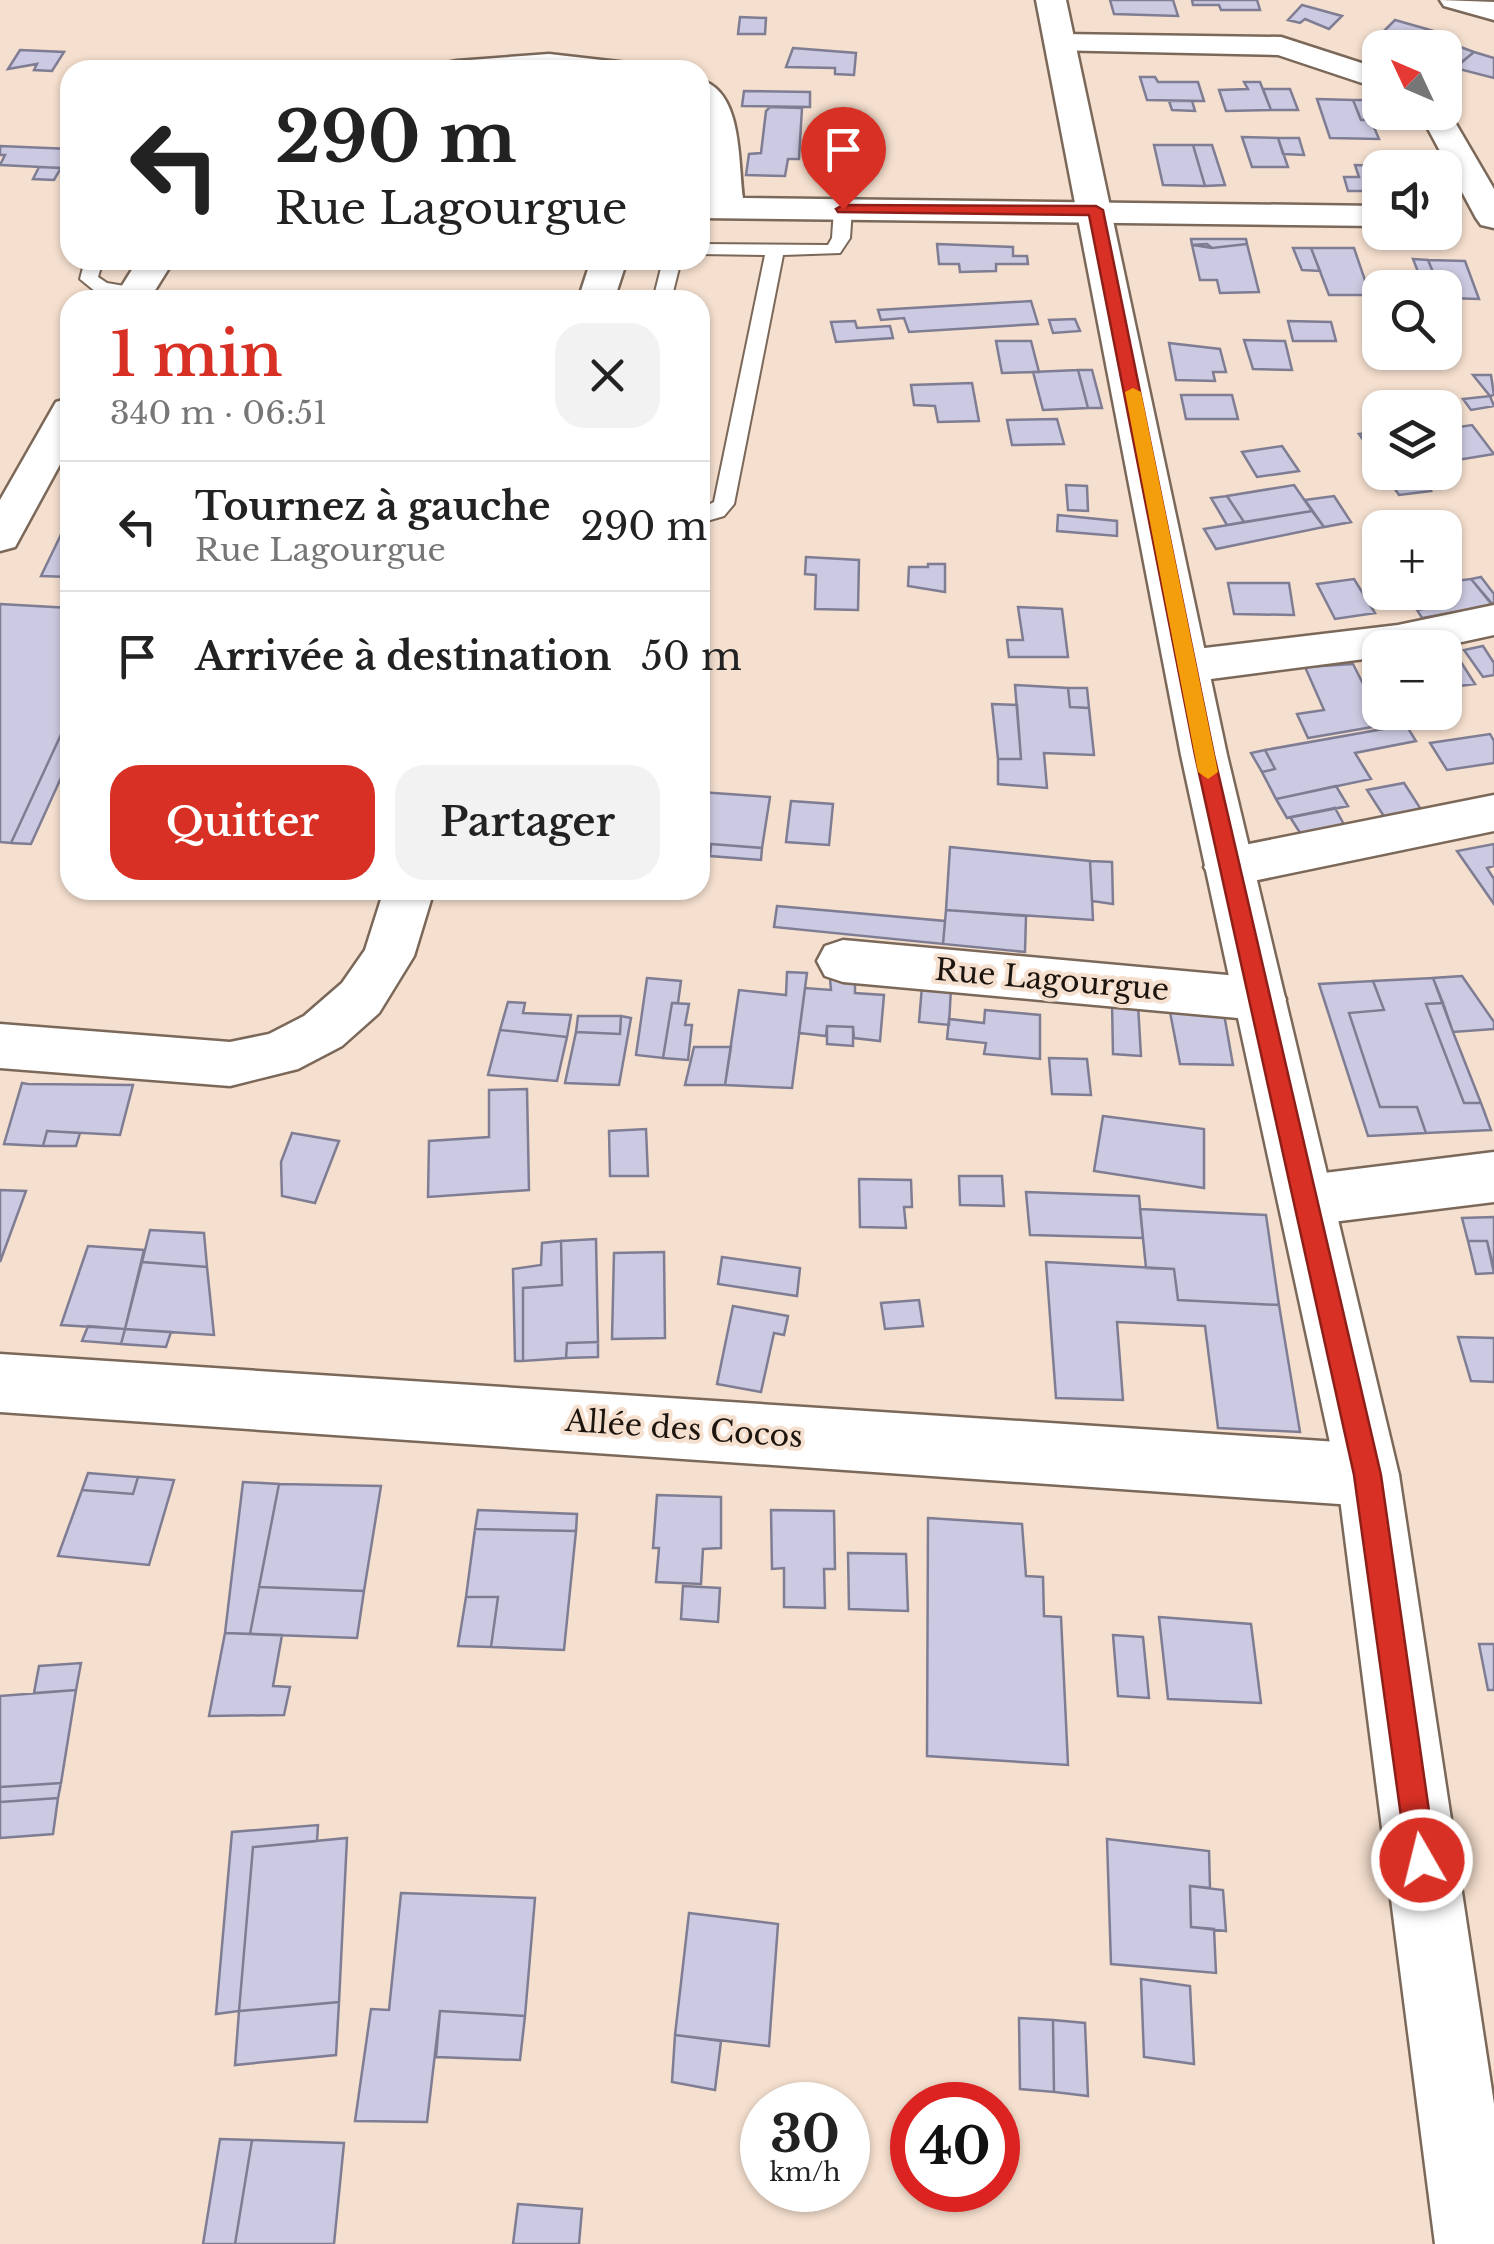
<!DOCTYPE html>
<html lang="fr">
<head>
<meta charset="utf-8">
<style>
	:root { --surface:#fff; --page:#f2f2f2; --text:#222; --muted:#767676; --line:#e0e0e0; --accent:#d93025 }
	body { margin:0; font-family:"Libre Baskerville",serif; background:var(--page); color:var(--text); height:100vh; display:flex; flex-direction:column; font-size:38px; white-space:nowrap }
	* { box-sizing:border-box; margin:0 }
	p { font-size:32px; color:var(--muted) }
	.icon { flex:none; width:55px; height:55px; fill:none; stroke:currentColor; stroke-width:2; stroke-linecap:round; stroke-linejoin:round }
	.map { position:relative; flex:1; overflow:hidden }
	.details { position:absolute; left:60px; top:290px; width:650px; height:610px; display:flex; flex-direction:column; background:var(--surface); border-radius:30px; box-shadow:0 2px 8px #0004 }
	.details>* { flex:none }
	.banner { position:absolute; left:60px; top:60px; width:650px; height:210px; border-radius:30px; box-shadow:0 2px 8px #0004; background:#fff; color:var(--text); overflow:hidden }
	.needle { width:65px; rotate:314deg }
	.fabs { position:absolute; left:1362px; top:30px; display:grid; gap:20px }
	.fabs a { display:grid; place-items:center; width:100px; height:100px; border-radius:20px; background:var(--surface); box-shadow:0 2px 8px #0004; font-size:50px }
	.speed { position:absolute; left:740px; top:2082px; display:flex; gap:20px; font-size:50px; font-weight:700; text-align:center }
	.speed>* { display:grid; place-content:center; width:130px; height:130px; border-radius:50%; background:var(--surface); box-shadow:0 2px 8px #0004; line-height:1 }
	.speed small { font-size:25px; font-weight:400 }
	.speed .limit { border:15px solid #d22; background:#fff; color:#111 }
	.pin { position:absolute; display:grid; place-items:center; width:85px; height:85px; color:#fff; margin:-102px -42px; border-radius:50% 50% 50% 0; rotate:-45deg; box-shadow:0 0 10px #0007 }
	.pin .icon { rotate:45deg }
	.me { position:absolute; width:110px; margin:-55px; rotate:352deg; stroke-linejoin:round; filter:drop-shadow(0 0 8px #0008) }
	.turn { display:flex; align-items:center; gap:35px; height:210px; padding:0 50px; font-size:45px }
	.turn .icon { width:130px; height:130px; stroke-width:2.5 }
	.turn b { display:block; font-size:70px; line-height:85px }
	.round { display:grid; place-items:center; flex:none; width:105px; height:105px; border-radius:30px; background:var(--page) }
	.headline { display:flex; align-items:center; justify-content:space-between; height:170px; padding:0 50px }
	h1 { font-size:60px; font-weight:600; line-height:75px; color:var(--accent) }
	.action { display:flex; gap:20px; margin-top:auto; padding:20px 50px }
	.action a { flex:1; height:115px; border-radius:30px; background:var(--accent); color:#fff; font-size:40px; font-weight:600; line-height:115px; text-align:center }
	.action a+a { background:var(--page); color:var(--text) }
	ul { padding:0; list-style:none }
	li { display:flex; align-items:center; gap:30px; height:130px; padding:0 50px; border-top:2px solid var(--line) }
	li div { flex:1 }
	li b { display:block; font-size:38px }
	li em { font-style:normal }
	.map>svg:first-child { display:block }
</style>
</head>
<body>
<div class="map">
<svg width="1494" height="2244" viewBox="0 0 1494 2244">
	<rect width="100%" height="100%" fill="#f5dfce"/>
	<path fill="#cccae2" stroke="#7f7d93" stroke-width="2.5" d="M1110,0H1173L1178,16L1114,14Z
		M1192,0H1257L1260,10H1221L1219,5H1193Z
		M1302,5L1342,16L1329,29L1305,19L1300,23L1288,20Z
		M740,17L766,18L765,34H738Z
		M1395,20L1441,33L1426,46L1382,33Z
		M1455,45L1474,52L1463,61L1445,55Z
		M793,48L856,53L854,75L835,74V68L786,67Z
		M20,50L64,52L52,71L34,70L37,64L8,69Z
		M1474,52L1494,58V78L1455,68Z
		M1140,77H1155L1158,82H1198L1204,101L1147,100Z
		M1244,82H1260L1271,110L1226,111L1219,90L1248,89Z
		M1263,89H1290L1298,110H1271Z
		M744,91L810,92V107L742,106Z
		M1317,99L1353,100L1361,120H1371L1379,139L1330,138Z
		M1353,100H1368L1376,120H1361Z
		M1169,101H1192L1195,111L1172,110Z
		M770,107L802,108L799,159H788L785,176L746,175L749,154L761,153L766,111Z
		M1242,137L1278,138L1288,167H1252Z
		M1278,138H1299L1304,155L1283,154Z
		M1154,145H1193L1205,186L1163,185Z
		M1193,145H1212L1225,185L1205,186Z
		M0,146L70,149V151L61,168L0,165L5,155H0Z
		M1355,165L1404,167L1405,168H1380V196H1367L1364,191H1348L1344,177H1359Z
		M39,167L61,168L54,180L33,179Z
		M1191,239H1246L1247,244L1212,248L1192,245Z
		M937,244L1013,247V256H1027L1028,264H996V271L960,272L959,264H939Z
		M1207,244L1212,248L1247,244L1259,292L1220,293L1217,280H1200L1192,245Z
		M1293,248H1311L1320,271L1302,270Z
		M1311,248H1354L1370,295H1329Z
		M1413,259L1428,260L1435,277H1420Z
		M1428,260L1465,261L1479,299L1445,298V288H1424L1420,277H1435Z
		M1031,301L1038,324L909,332L904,318L881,320L878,310Z
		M1075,319L1080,331L1053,333L1049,320Z
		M855,321L857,328L890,326L893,338L836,342L831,322Z
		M1288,321L1331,322L1336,341H1293Z
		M1244,340L1285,341L1292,370L1253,369Z
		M996,341H1031L1039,372L1002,373Z
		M1169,343L1220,349L1226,372H1213L1215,381L1176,380Z
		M1078,370H1092L1102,408H1088Z
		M1078,370L1088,408L1043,410L1033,372Z
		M1473,375H1491L1494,395L1490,396Z
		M972,383L979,421L938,422L935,406L914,405L911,385Z
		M1181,395H1232L1238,419H1186Z
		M1490,396L1494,406L1471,410L1463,399Z
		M1057,419L1064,444L1012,445L1007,420Z
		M1472,425L1494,454L1445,462V429Z
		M1376,432L1380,437V453L1373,454L1359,434Z
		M1282,446L1299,471L1257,477L1242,452Z
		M1383,472H1419L1431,491L1399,495Z
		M1066,485L1087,486L1088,511L1068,510Z
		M1294,485L1312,511L1244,522L1227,496Z
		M1227,496L1244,522L1227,525L1211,498Z
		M1334,496L1351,522L1324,527L1305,500Z
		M1312,511L1324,527L1216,549L1204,529Z
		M1058,515L1117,521V536L1057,531Z
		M68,520L70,577L41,576Z
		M806,557L859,560L858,610L815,609L816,575L805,574Z
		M928,564H945V592L908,586L909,567H928Z
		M1481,577L1494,594V606L1471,579Z
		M1354,579L1375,613L1335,619L1317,584Z
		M1471,579L1493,606L1422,618L1417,610L1433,607L1425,595L1408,597L1405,592H1445V582Z
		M1228,583H1289L1294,615L1234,614Z
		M1425,595L1433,607L1417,610L1408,597Z
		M0,604L70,608V715L11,843L0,842Z
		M1018,607L1062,609L1068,657H1009L1007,640H1023Z
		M1483,646L1494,663V675L1483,677L1464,650Z
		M1459,659L1475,684L1452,687L1456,695L1445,696V661Z
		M1353,664L1384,725L1308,738L1297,714L1324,710L1305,667Z
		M1015,685L1068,688L1070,707L1089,708L1094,755L1044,753L1047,788L998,784V759H1021Z
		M1068,688H1087L1089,708L1070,707Z
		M992,704L1017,705L1021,759H998Z
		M70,715V758L31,844L11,843Z
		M1406,725L1416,741L1355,753L1371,779L1276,799L1262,772L1275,769L1265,750Z
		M1490,734L1494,741V763L1447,770L1430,743Z
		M1265,750L1275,769L1262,772L1251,753Z
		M1404,783L1424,814L1387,821L1367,790Z
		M1336,786L1348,806L1287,818L1276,799Z
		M700,792L770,797L762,848L711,844L710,856H700Z
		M791,801L833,804L829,845L786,842Z
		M1335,808L1347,830L1304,839L1290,817Z
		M711,844L762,848L761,860L710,856Z
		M1494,844V866L1487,868L1494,879V904L1457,851Z
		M950,847L1090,861L1093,920L946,910Z
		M1090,861L1112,862L1113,904L1092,901Z
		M777,906L945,921L943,944L774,927Z
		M946,910L1026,916L1025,952L943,944Z
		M787,972L807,973L792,1088L725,1085L739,990L786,995Z
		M1462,976L1494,1022V1029L1453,1032L1433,978Z
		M647,978L681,981L678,1003H672L663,1058L636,1055Z
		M1433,978L1443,1003L1426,1004L1464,1103H1481L1491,1130L1426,1133L1417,1107H1380L1349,1013L1384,1010L1373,981Z
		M830,979L855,981V993L884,995L880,1041L854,1038L853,1027L827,1026L826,1036L799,1033L805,988L831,990Z
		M1373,981L1384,1010L1349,1013L1380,1107H1417L1426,1133L1368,1136L1319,984Z
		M922,986L951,988L949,1025L919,1022Z
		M508,1002L525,1003L523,1013L571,1015L567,1037L500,1030Z
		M672,1003L689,1004L685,1025H692L688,1060L663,1058Z
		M1112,1003L1138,1005L1141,1056L1113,1054Z
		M1443,1003L1453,1032L1481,1103H1464L1426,1004Z
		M985,1010L1040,1015V1059L984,1054L986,1043L947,1039L949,1019L984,1023Z
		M1170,1012L1224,1014L1233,1065L1180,1064Z
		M578,1016H621L620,1034L576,1032Z
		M621,1016L631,1018L619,1085L565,1083L576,1032L620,1034Z
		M827,1026L853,1027V1046L827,1044Z
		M500,1030L567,1037L557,1081L488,1075Z
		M694,1047H731L725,1085H685Z
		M1049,1058L1087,1059L1091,1095L1052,1094Z
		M22,1083L28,1084L133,1085L120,1135L47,1131L43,1146L4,1144Z
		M527,1089L529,1190L428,1197L429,1141L489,1137V1090Z
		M1103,1116L1204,1129V1188L1094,1171Z
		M646,1129L648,1176H610L609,1131Z
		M47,1131L80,1133L76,1146H43Z
		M292,1133L339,1141L315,1203L282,1196L281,1162Z
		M959,1176H1002L1004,1206L960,1205Z
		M859,1179L911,1180L912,1207H904L906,1228L860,1227Z
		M0,1190L26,1191L0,1262Z
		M1026,1192L1139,1196L1143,1238L1030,1235Z
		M1140,1209L1266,1215L1279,1305L1178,1300L1174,1269L1146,1268Z
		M1494,1217V1269L1487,1241H1468L1462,1218Z
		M150,1230L204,1233L207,1267L142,1262Z
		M596,1239L598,1342L567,1343L566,1358L523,1361V1288L562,1285L561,1241Z
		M561,1241L562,1285L523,1288V1361H515L513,1269L541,1265L542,1243Z
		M1468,1241H1487L1494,1273L1476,1274Z
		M88,1246L144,1250L125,1329L61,1325Z
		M664,1252L665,1338L612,1339L614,1253Z
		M722,1257L800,1268L797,1296L718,1284Z
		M142,1262L207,1267L214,1335L125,1329Z
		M1046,1262L1174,1269L1178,1300L1279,1305L1300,1432L1218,1428L1205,1326L1117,1322L1123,1400L1056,1398Z
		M919,1300L923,1326L885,1329L881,1303Z
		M733,1306L788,1316L784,1335L774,1333L761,1392L717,1384Z
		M88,1326L125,1329L121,1344L82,1341Z
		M125,1329L171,1332L166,1347L121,1344Z
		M1458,1337L1494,1338V1382L1471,1381Z
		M598,1342V1357L566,1358L567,1343Z
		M88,1473L138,1477L133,1494L82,1490Z
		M138,1477L174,1480L149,1565L58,1556L82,1490L133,1494Z
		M243,1482L279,1484L250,1634L225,1633Z
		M279,1484L381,1486L364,1591L259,1587Z
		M657,1495L721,1497V1548L703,1549L701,1584L656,1582L659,1548H653Z
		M478,1510L577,1514L576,1531L475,1529Z
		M771,1510L834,1511L835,1569H824L825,1608L784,1607V1568L772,1569Z
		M928,1518L1022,1524L1026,1576L1043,1577L1044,1616L1061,1617L1068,1765L927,1756Z
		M475,1529L576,1531L564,1650L491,1647L498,1597H466Z
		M848,1553L906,1554L908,1611L849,1609Z
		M683,1586L720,1588L718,1622L681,1619Z
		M259,1587L364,1591L357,1638L250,1634Z
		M466,1597H498L491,1647L458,1646Z
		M1159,1617L1251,1624L1261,1703L1168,1699Z
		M225,1633L282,1635L273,1686L290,1687L284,1715L209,1716Z
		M1113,1635L1143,1637L1149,1698L1118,1696Z
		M1479,1644H1494V1690H1488Z
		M81,1663L76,1690L34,1693L39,1666Z
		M76,1690L61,1783L0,1787V1696Z
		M61,1783L58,1798L0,1802V1787Z
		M58,1798L53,1834L0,1838V1802Z
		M318,1825L317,1841L253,1847L239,2011L216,2014L232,1832Z
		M347,1838L339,2002L239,2011L253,1847Z
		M1107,1839L1209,1851L1210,1888L1190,1886L1191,1927L1214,1929L1216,1973L1111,1964Z
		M1190,1886L1223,1890L1226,1931L1191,1927Z
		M401,1893L535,1898L525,2016L440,2011L427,2122L355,2121L371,2009L389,2010Z
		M689,1913L778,1924L769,2046L675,2035Z
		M1141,1979L1190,1986L1194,2064L1144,2057Z
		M339,2002L336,2055L235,2065L239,2011Z
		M440,2011L525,2016L520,2060L436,2057Z
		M1019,2018L1053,2020L1054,2092L1020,2089Z
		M1053,2020L1085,2023L1088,2096L1054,2092Z
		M675,2035L721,2041L715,2090L672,2082Z
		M220,2139L252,2140L235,2244H203Z
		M252,2140L344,2143L334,2244H235Z
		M518,2204L582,2209L579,2244H513Z"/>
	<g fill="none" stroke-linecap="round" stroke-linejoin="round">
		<g stroke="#7b6859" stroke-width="4">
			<path id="lane" d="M843,204L852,209L850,238L840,253L783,255L734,504L724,516L700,523V509L714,502L765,255L700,254V244L828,245L832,238L834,209Z
				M85,260H103L98,277L107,283L142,289L145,293L136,298L96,292L80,279Z
				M663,260H681L671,300H653Z"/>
		</g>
		<g stroke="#7b6859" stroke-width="5">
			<path id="street" d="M1440,0L1494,2V20L1444,6Z
				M1061,34L1281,37L1380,69V89L1278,55L1050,50L1046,43L1050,36Z
				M549,54L628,63L633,70H441L446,63L457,61Z
				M700,80C743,91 738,162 743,198L1380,206V226L700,218V198H709L700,122Z
				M1445,105L1494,189V228L1481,225L1476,218L1419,112H1445Z
				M138,260H174L149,300H113Z
				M591,260H627L614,300H578Z
				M70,398V446L15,547L0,551V500L56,402Z
				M1494,605V635L1434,648H1380V657L1188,682L1172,677L1166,666L1172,655L1188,650L1398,625Z
				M1494,795V831L1229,886L1212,880L1204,867L1212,854L1229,848Z
				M384,890H434L414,956L379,1013L342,1046L298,1069L230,1086L0,1068V1024L230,1042L269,1034L304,1016L342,983L365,950Z
				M843,940L1260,978L1278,984L1286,999L1278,1014L1260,1020L843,982L825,976L817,961L825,946Z
				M1494,1152V1202L1308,1225L1288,1218L1280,1200L1288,1182L1308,1175Z
				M0,1354L1368,1444L1390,1453L1399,1475L1390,1497L1368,1506L0,1412Z"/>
		</g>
		<g stroke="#7b6859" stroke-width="5">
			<path id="secondary" d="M1036,0H1066L1227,755L1399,1475L1494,2104V2244H1435L1337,1475L1181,755Z"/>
		</g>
		<use href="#lane" fill="#fff" fill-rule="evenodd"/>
		<use href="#street" fill="#fff" fill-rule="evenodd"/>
		<use href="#secondary" fill="#fff" fill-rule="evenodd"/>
	</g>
	<path fill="#d93025" stroke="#8d1f18" stroke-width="2.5" d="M843,205L1096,206L1103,210L1214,755L1381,1475L1436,1860L1432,1870L1422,1874L1411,1870L1407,1860L1354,1475L1195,755L1089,215L838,212L836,209Z"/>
	<path fill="#f59e0b" d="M1133,388L1141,392L1218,772L1208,779L1198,772L1125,392Z"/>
	<g text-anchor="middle" stroke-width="8" stroke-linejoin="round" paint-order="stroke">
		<g font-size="30" fill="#1c140e" stroke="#f5dfce">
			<text transform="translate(1052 980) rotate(5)" y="10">Rue Lagourgue</text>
			<text transform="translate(684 1429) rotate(4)" y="10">Allée des Cocos</text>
		</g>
	</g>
</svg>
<div class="fabs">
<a><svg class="needle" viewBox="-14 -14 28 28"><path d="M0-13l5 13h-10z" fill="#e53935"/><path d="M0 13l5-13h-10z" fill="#767676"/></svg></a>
<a><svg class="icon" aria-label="sound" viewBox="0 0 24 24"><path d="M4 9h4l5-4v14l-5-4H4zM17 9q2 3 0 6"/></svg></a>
<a><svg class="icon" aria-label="search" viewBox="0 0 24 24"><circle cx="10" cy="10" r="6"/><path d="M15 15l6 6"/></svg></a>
<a><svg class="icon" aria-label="layers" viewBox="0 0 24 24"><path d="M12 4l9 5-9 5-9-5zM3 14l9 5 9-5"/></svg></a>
<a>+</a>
<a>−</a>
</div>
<div class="speed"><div>30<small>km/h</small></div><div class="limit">40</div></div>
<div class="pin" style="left:843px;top:209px;background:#d93025"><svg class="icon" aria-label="arrive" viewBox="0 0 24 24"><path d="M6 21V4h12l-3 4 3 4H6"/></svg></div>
<svg class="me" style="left:1422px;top:1860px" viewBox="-20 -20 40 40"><circle r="17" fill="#d93025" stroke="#fff" stroke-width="3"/><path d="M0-11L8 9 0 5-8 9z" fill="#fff"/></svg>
<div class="banner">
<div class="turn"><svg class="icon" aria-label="left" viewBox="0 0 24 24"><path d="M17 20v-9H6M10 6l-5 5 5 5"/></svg><div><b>290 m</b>Rue Lagourgue</div></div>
</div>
<section class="details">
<div class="headline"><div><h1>1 min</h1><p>340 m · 06:51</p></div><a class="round"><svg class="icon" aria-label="close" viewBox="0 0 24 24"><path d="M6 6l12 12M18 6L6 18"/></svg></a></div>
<ul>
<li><svg class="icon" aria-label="left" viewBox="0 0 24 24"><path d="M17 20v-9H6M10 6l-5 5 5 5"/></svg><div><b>Tournez à gauche</b><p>Rue Lagourgue</p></div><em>290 m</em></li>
<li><svg class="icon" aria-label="arrive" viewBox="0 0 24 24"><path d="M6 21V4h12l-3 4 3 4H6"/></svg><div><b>Arrivée à destination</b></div><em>50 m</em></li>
</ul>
<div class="action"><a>Quitter</a><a>Partager</a></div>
</section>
</div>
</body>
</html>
